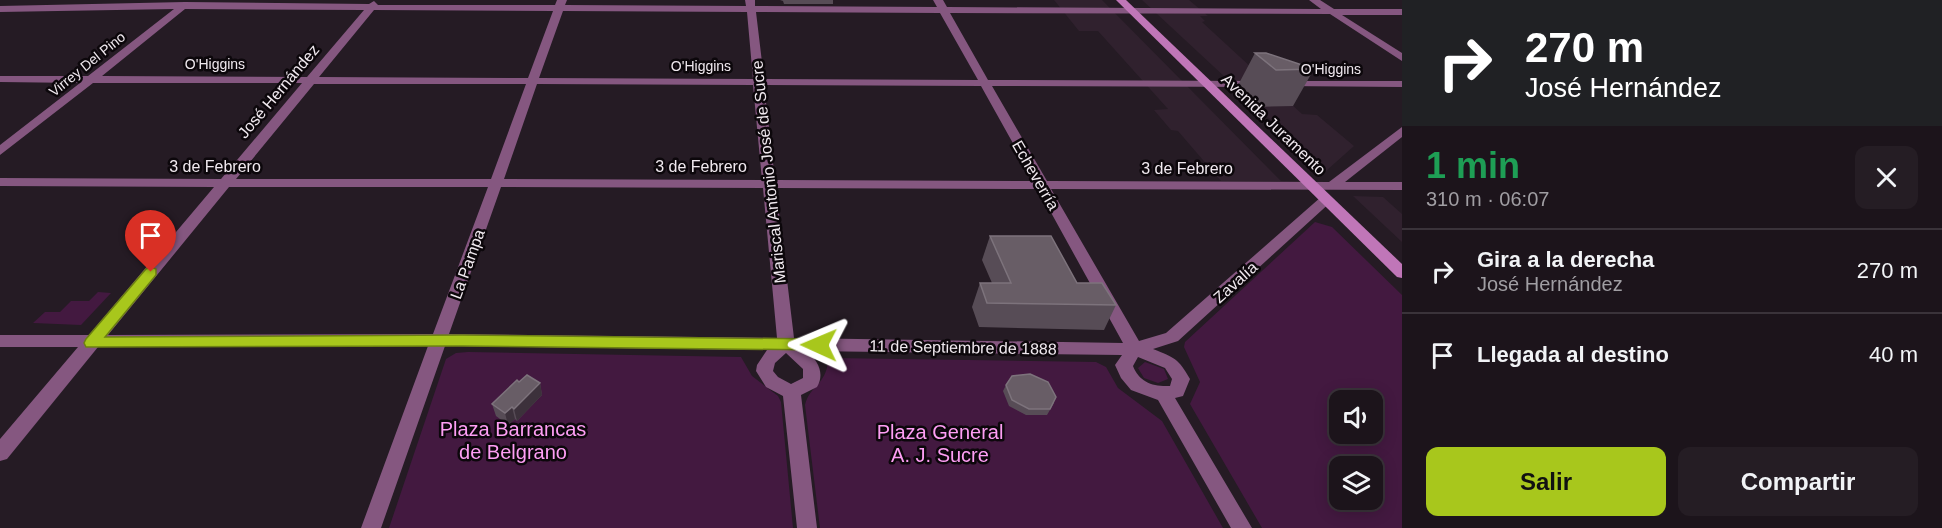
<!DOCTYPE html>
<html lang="es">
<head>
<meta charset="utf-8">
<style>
	:root { --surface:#1c141b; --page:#251d24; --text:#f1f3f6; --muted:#a09ea3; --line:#3a333a; --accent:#a8c71c }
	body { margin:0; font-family:Helvetica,sans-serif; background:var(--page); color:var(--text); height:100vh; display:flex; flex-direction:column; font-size:22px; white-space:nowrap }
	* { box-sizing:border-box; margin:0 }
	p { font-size:20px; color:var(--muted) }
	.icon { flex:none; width:33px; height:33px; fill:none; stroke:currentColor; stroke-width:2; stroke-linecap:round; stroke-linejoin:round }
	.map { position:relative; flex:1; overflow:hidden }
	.panel { display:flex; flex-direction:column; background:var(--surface); width:540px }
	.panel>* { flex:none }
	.banner { background:#202124; color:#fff; overflow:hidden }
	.fabs { position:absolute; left:1329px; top:390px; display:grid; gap:12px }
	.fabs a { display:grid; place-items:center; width:54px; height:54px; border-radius:12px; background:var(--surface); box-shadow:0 3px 15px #0003,0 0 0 2px var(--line); font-size:30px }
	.pin { position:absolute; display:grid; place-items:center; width:51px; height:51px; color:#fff; margin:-62px -26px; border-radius:50% 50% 50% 0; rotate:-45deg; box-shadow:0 0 6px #0007 }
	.pin .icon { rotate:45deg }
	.me { position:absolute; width:66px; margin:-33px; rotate:271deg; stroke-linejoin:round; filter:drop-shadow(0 0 4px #0008) }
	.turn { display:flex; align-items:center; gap:21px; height:126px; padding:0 24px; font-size:27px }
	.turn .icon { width:78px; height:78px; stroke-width:2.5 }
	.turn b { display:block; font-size:42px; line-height:51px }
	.round { display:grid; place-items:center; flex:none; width:63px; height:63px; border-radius:12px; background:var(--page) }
	.head { display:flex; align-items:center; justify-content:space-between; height:102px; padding:0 24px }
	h1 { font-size:36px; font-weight:600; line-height:45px; color:#1e9e55 }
	.primary-button { display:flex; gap:12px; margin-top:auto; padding:12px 24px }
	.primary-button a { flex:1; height:69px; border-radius:12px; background:var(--accent); color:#111; font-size:24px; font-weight:600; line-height:69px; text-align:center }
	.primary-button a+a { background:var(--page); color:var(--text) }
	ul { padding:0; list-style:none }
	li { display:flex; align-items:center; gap:18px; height:84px; padding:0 24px; border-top:2px solid var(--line) }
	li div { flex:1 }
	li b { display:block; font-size:22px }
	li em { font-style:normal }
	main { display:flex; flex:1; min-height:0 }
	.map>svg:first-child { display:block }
</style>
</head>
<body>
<main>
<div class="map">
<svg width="1402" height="528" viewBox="0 0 1402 528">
	<rect width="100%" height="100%" fill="#251b24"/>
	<path fill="#30212e" d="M1054,0H1102L1281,181H1221L1178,131L1171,130L1154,110L1168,109L1098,31H1079Z
		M1142,0H1189L1208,16H1200L1205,21L1202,22L1302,114L1317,115L1354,146L1326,171Z
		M1353,196L1383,197L1402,214V242Z"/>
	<path fill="#431940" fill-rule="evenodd" d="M1315,222L1332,227L1402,295V528H1262L1190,404L1200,382L1184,347L1185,342ZM1372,400V434H1340V400ZM1372,466V500H1340V466Z
		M98,292L111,293L81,325L33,323L45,312H60L71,301H89Z
		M468,352L741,357L752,376L778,396L781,402L793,528H389L446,359L456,353Z
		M832,358L1096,362L1106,367L1118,388L1162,421L1223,528H820L805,405C810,385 826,385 828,361Z
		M1145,362L1164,369L1168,379L1158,383L1144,378L1138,368Z"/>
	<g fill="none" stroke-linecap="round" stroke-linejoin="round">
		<path fill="#855780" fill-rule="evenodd" d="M557,0H567L565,5L746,6L745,0H755V6L937,7L933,0H943L947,7L1321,9L1309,0H1320L1334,9H1402V15H1342L1402,53V61L1330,14L950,13L988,80L1257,81L1262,84L1257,87L992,86L1047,181L1329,182L1402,127V137L1345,182H1402V190L1051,189L1139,341L1166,333L1321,197H1331L1333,200L1178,341L1153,349C1175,358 1178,358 1190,379L1183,396L1175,398L1252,528H1231L1158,400L1131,390L1121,378L1115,365L1122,355L807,351C818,361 825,373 817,387L801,395L817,528H797L783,396L766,387L756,371L757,365L767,350L445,346L381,528H361L428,346L98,347L7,459L0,461V439L78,347H0V335H89L214,187L0,186V178L221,179L302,83H93L0,155V145L80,83L0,82V76H88L174,9L0,12V6L185,2L369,4L374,1L378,5H555ZM185,9L364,10L307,77L102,76ZM374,10L553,11L528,78L319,77ZM563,11L747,12L753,79L539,78ZM756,12L940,13L978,80L764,79ZM314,84H526L491,179H236ZM537,84L753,85L762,180L504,179ZM764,85L981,86L1034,181L775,180ZM229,187H488L433,334L108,335ZM501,187L763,188L777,338L449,334ZM776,188L1038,189L1123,343L794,338ZM786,353L803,369V378L791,384L778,377L773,371L775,363ZM1138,357L1165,368L1172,379L1170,386C1153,387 1139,382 1133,366Z
			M1287,81H1402V87L1283,86L1282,84Z"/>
		<path fill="#c076b8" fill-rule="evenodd" d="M1116,0H1126L1402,264V278L1397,277Z"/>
	</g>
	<path fill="#574c56" d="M780,0H833V4H784L783,1Z
		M1255,53L1314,69L1293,106L1256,107L1236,89Z
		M990,236L1077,283L1116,305L1104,330L979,327L972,307L980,283H992L982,260Z
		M519,382L540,383L542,395L517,421L515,419L508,425L496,416L492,404Z
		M1006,385L1054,403L1047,415H1026L1009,406L1003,391Z"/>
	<path fill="#3c313b" d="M540,383L542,395L517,421L514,409Z
		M512,407L515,419L508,425L505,413Z"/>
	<path fill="#685d66" stroke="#7d737c" stroke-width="1.5" d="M1255,53H1266L1314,69L1276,70Z
		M990,236H1051L1077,283H1102L1116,305L987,303L980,283H1011Z
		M1030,374L1048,382L1056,397L1050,409H1029L1012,400L1006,385L1012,376Z
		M527,375L540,383L514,409L512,407L505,413L492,404L517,380L519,382Z"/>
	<path fill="#a8c71c" stroke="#6d8112" stroke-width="1.5" d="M151,267L156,269V275L105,337L462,335L819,339L826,345L819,350L462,346L86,347L84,343L86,339L146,269Z"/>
	<g text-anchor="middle" stroke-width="5" stroke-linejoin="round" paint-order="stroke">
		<g font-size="14" fill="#f0e9ef" stroke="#0c070b">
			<text transform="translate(87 64) rotate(-39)" y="5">Virrey Del Pino</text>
			<text x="215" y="69">O'Higgins</text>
			<text x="701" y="71">O'Higgins</text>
			<text x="1331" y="74">O'Higgins</text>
		</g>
		<g font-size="16" fill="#f0e9ef" stroke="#0c070b">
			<text transform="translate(278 91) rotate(-50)" y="6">José Hernández</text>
			<text transform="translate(1274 124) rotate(44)" y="6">Avenida Juramento</text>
			<text x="215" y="172">3 de Febrero</text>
			<text x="701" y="172">3 de Febrero</text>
			<text x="1187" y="174">3 de Febrero</text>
			<text transform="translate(768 172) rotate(-96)" y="6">Mariscal Antonio José de Sucre</text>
			<text transform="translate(1036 175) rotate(60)" y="6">Echeverría</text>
			<text transform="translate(467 264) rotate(-70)" y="6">La Pampa</text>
			<text transform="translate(1235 282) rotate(-42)" y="6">Zavalía</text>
			<text transform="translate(963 347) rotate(1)" y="6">11 de Septiembre de 1888</text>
		</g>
		<g font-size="20" fill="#fe9ef4" stroke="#0c070b">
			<text x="513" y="436">Plaza Barrancas<tspan x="513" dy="23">de Belgrano</tspan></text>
			<text x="940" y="439">Plaza General<tspan x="940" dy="23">A. J. Sucre</tspan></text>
		</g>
	</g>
</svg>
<div class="fabs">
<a><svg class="icon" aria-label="sound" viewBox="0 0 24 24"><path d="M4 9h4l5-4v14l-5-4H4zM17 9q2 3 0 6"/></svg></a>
<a><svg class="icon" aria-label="layers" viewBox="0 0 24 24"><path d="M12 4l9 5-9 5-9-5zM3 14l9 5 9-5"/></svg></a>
</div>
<div class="pin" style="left:151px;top:272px;background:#d93025"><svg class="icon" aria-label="arrive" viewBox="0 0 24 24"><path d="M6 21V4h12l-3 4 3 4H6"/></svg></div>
<svg class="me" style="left:819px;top:345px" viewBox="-20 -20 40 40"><path d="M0-17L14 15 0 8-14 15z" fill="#a8c71c" stroke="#fff" stroke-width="4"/></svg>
</div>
<section class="panel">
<div class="banner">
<div class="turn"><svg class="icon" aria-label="right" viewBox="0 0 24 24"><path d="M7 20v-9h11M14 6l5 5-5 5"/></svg><div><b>270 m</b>José Hernández</div></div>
</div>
<div class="head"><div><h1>1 min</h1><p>310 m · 06:07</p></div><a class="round"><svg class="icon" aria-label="close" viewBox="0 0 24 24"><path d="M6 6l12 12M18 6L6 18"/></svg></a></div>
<ul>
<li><svg class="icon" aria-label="right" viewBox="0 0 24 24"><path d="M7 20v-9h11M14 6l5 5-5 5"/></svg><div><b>Gira a la derecha</b><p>José Hernández</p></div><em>270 m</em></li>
<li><svg class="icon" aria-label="arrive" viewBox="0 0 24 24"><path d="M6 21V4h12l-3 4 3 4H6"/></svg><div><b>Llegada al destino</b></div><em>40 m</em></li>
</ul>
<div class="primary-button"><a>Salir</a><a>Compartir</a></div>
</section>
</main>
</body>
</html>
